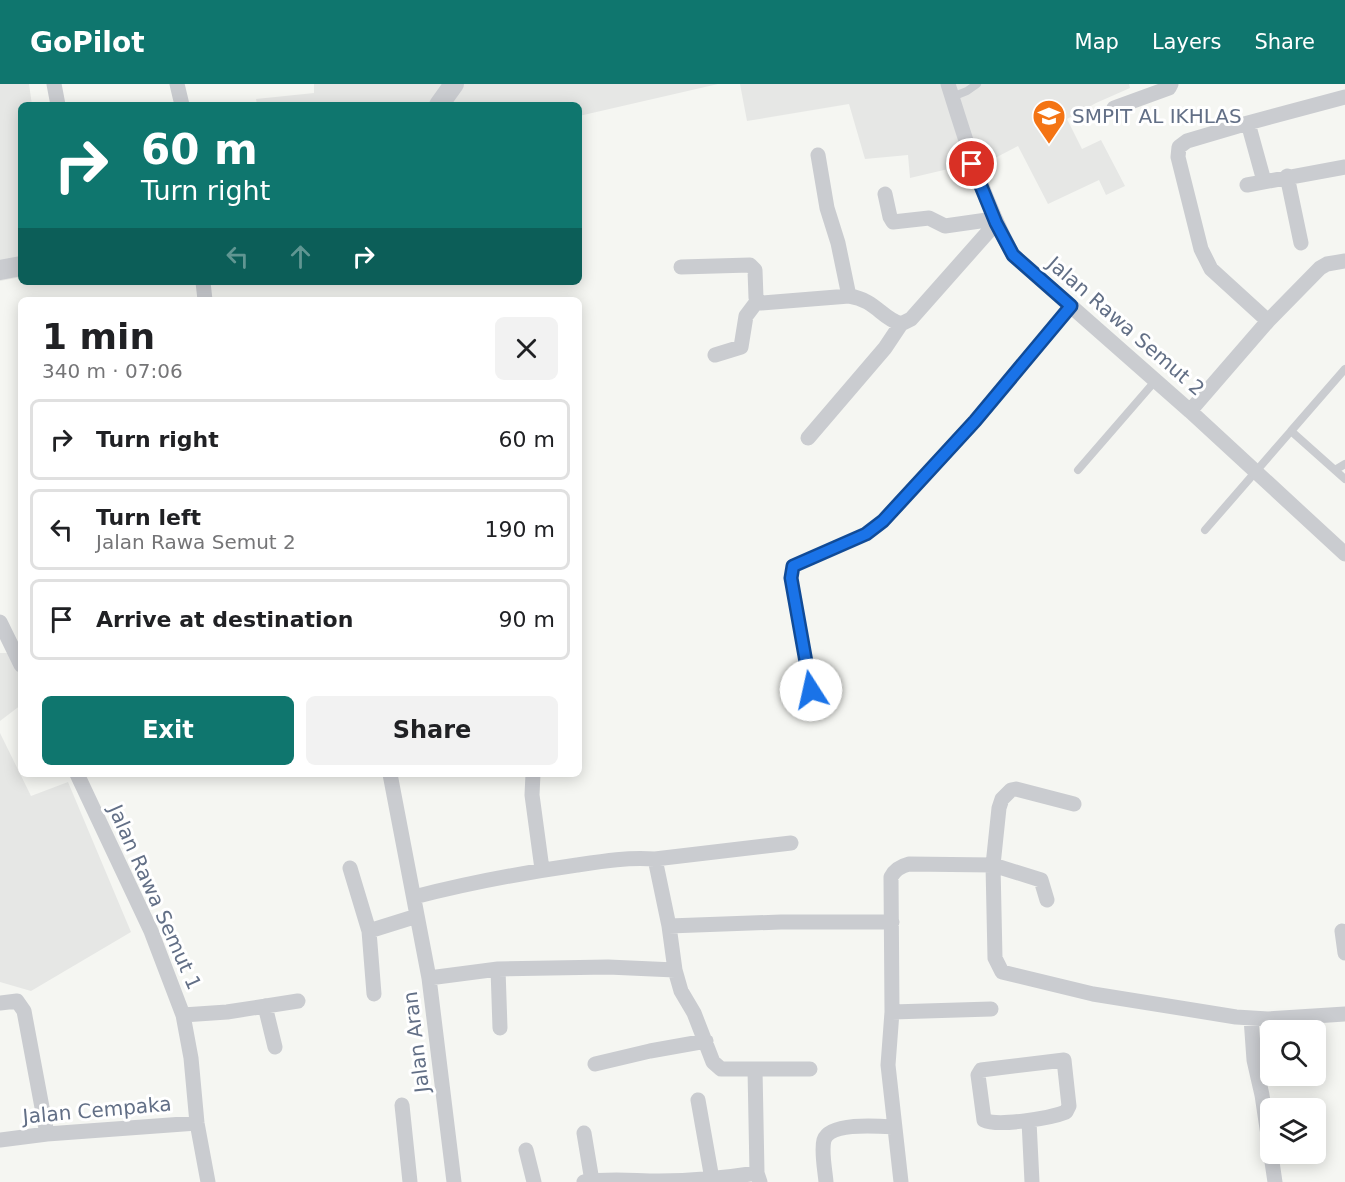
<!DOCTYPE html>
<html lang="en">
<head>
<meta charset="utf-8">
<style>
	:root { --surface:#fff; --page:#f2f2f2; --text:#202124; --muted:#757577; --line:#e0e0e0; --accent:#0f766e }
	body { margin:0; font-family:"DejaVu Sans",sans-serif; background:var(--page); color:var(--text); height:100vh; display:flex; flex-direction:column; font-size:22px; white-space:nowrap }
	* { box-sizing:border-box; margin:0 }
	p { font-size:20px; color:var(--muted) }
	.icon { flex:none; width:33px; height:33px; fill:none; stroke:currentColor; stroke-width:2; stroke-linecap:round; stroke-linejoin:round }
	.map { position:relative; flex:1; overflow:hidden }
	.details { position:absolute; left:18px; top:213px; width:564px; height:480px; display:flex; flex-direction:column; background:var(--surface); border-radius:9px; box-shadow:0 3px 15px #0003 }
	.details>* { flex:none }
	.hud { position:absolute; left:18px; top:18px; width:564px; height:183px; border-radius:9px; box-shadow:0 3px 15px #0003; background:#0f766e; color:#fff; overflow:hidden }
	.buttons { position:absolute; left:1260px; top:936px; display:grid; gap:12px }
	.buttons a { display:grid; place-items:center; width:66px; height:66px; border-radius:9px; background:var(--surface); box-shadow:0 3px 15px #0003; font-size:30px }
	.pin { position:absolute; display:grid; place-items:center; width:51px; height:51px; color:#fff; margin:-26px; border:3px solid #fff; border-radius:50%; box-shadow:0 2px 6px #0007 }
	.me { position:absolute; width:66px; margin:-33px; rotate:350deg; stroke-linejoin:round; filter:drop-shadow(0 0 4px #0008) }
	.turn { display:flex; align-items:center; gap:21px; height:126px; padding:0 24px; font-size:27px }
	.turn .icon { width:78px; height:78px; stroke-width:2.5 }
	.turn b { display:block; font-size:42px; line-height:51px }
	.lanes { display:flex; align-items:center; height:57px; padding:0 24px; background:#0003; justify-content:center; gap:30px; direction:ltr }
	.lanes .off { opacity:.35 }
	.round { display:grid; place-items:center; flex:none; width:63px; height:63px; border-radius:9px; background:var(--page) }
	.summary { display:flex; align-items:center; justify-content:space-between; height:102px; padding:0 24px }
	h1 { font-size:36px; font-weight:600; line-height:45px }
	.primary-button { display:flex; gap:12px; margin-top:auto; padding:12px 24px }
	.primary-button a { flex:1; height:69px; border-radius:9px; background:var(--accent); color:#fff; font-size:24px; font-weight:600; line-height:69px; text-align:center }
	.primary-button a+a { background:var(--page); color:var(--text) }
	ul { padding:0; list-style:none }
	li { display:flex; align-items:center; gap:18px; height:81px; margin:0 12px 9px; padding:0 12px; border:3px solid var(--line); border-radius:9px }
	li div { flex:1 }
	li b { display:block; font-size:22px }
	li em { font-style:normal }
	header { display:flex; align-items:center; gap:36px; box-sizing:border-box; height:84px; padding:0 30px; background:var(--accent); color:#fff }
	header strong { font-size:28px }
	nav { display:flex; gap:33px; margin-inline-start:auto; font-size:21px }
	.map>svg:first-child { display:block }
</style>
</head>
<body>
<header>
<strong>GoPilot</strong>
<nav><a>Map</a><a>Layers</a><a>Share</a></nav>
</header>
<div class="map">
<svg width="1345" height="1098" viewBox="0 0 1345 1098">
	<rect width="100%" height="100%" fill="#f5f6f2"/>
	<path fill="#e6e7e5" d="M0,0H29L32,21H21V193L0,197Z
		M314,0H718L579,32V21H257L256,15L314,9Z
		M740,0H1129L1130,4L1096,19L1067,35L1082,65L1101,56L1125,102L1106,111L1099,96L1048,120L1018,62L995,74L910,94L908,71L865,75L849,20L747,37Z
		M0,569H8L21,589V621L0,637Z
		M0,649L31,712L68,698L131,848L31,907L0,898Z"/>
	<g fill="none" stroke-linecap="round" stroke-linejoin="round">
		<path stroke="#caccd0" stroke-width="8" d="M952,13L967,7L977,0
			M1291,347L1345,285
			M1078,386L1156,296
			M1335,386L1345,380
			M1205,446L1291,347L1345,395
			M811,606L791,494L793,482L865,450L883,437L975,337L1071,222"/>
		<path stroke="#caccd0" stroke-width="15" d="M54,0L58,21
			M177,0L182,21
			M948,0C967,60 983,115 1013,171L1190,327L1345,470
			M1114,24L1169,4L1171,0
			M1248,39L1187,57L1179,63L1178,73L1201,165L1211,185L1268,237
			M818,71L827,124L838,159L849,212
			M1287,92L1301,159
			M1264,97L1248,39L1345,13
			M1247,101L1345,83
			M885,110L890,133L893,138L929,134L945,142L994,135
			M681,183L750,181L755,186L756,214L761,219L849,212C876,216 881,234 901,240
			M203,198L205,216
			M715,271L741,263L746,232L758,216
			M1190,327L1268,237L1320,184L1327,180L1345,177
			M808,354L885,264L901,240L911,235L996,139
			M0,538L21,581
			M77,690L151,847L183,931L191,974L197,1039L208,1098
			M390,690L429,894L454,1098
			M533,690L532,711L542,785
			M1074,720L1016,705L1011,706L1002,715L999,724L993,781L995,874L1002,888L1093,910L1236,933L1268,935L1345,930
			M655,775L791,759
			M350,784L369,847L417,832
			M414,813C468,799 521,789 577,781C603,777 628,773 655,775L669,842L675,886L681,907L694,929L713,978L721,985H810
			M669,842L781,838H892
			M369,847L374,910
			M1342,847L1345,869
			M498,885L500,944
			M429,894L498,885L608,883L675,886
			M0,919L17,917L24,927L47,1050
			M265,922L275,963
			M892,928L991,925
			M183,931L227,928L298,917
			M1251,934L1254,976L1262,1011L1275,1098
			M1064,976L1069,1022L1066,1028C1051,1034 998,1043 984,1036L978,991L981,986Z
			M595,980L650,967L706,957
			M755,985L757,1089L760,1098
			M698,1016L712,1095
			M402,1021L410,1098
			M1029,1037L1032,1098
			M584,1049L592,1097
			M0,1056L47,1050L197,1039
			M526,1066L534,1098
			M584,1098C609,1094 634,1097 659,1097C692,1097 725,1094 757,1089
			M826,1098C825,1086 821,1067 824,1056C830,1038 879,1042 894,1043
			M901,1098L888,981L892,928L891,793C895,785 901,782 909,780L993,781L1041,796L1047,816"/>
		<path stroke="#caccd0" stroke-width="20" d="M439,21L454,0
			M0,186L21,182"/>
	</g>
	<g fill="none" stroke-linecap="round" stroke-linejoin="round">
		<g stroke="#114b97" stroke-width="15">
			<path id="route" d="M811,606L791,494L793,482L866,450L883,437L975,337L1071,222L1013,171L996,139L972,80"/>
		</g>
		<use href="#route" stroke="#1a73e8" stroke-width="10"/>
	</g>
	<defs>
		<g id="school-pin" transform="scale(1.725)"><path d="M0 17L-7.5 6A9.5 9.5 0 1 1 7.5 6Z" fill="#f47414" stroke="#fff"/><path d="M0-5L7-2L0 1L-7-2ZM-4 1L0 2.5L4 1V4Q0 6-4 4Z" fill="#fff"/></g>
	</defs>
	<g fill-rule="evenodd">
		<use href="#school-pin" x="1049" y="32"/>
	</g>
	<g text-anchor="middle" stroke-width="6" stroke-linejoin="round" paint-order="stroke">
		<g font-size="20" fill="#626f86" stroke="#fff" text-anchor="start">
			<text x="1072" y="39">SMPIT AL IKHLAS</text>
		</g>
		<g font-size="20" fill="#626f86" stroke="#fff">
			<text transform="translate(1126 242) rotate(41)" y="7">Jalan Rawa Semut 2</text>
			<text transform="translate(155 813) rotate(66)" y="7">Jalan Rawa Semut 1</text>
			<text transform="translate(416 958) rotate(-97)" y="7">Jalan Aran</text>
			<text transform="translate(97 1026) rotate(-5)" y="7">Jalan Cempaka</text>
		</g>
	</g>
</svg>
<div class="buttons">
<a><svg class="icon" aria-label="search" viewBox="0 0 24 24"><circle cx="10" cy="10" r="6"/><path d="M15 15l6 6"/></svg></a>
<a><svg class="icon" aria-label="layers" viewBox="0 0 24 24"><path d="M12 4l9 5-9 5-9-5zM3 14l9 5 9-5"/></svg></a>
</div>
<div class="pin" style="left:972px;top:80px;background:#d93025"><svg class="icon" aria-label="arrive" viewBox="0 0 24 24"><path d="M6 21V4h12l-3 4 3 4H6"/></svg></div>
<svg class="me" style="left:811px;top:606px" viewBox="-20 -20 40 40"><circle r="19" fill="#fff"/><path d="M0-13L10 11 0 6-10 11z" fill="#1a73e8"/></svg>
<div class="hud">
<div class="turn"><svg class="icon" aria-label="right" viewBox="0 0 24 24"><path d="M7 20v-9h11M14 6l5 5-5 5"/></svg><div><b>60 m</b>Turn right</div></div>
<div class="lanes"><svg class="icon off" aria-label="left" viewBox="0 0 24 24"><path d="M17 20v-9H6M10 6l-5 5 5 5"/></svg><svg class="icon off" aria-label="ahead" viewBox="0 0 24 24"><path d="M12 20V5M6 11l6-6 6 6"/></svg><svg class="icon" aria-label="right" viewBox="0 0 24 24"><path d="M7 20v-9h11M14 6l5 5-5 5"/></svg></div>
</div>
<section class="details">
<div class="summary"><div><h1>1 min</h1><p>340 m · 07:06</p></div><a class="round"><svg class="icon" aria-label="close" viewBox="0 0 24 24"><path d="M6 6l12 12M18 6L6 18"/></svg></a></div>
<ul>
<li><svg class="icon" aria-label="right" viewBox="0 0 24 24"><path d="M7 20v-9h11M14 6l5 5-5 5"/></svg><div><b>Turn right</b></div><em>60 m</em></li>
<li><svg class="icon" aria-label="left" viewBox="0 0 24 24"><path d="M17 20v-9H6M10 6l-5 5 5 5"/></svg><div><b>Turn left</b><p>Jalan Rawa Semut 2</p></div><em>190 m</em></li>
<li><svg class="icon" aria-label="arrive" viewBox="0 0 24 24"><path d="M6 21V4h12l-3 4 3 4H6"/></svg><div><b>Arrive at destination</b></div><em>90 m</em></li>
</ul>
<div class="primary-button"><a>Exit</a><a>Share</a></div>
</section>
</div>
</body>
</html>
